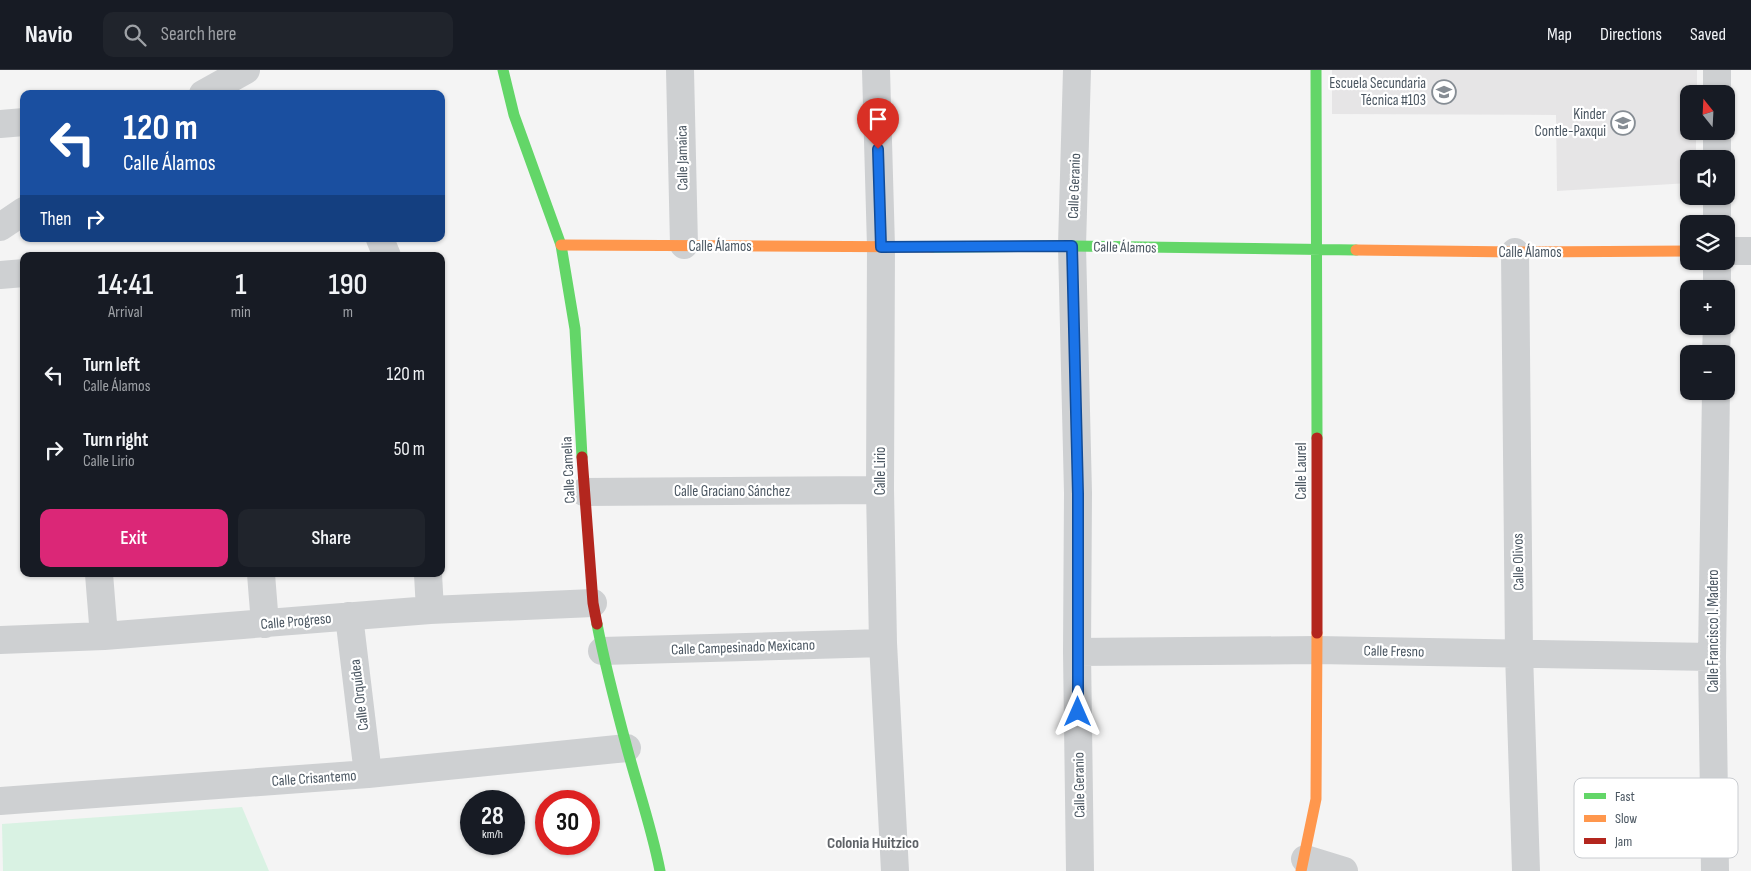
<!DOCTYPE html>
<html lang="en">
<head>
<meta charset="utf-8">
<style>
	:root { --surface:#171b24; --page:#20242c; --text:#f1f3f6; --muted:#9ea1a6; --line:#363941; --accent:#db2777 }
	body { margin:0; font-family:"Sofia Sans Condensed",sans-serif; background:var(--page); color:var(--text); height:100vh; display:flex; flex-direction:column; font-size:19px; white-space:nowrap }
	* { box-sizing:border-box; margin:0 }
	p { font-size:16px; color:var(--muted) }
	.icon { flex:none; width:28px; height:28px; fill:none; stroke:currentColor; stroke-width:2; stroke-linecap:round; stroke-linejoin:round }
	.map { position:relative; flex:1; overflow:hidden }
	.drawer { position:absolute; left:20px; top:182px; width:425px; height:325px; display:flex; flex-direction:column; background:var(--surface); border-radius:10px; box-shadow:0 1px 4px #0004 }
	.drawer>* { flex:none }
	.hud { position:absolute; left:20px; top:20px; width:425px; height:152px; border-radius:10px; box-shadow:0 1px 4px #0004; background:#1a4fa0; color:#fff; overflow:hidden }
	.needle { width:32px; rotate:342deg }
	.fabs { position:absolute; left:1680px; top:15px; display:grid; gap:10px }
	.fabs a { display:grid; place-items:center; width:55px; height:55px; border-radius:10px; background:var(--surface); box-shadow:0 1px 4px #0004; font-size:25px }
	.speed { position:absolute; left:460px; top:720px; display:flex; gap:10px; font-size:25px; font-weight:700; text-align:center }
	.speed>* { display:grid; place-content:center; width:65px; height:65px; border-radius:50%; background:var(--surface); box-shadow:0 1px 4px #0004; line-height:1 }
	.speed small { font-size:12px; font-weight:400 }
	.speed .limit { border:8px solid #d22; background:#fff; color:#111 }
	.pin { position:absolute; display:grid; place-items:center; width:42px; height:42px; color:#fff; margin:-51px -21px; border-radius:50% 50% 50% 0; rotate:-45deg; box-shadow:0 0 5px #0007 }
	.pin .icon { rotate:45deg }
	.me { position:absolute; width:55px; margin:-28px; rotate:0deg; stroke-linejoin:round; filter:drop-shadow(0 0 4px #0008) }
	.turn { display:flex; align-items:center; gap:18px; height:105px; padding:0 20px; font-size:22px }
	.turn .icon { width:65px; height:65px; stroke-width:2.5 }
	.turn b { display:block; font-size:35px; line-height:42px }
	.then { display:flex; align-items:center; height:48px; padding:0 20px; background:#0003; gap:10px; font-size:19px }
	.eta { display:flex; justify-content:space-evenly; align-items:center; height:85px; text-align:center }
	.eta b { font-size:30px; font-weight:600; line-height:35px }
	.primary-button { display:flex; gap:10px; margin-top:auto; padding:10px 20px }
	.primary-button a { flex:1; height:58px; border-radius:10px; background:var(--accent); color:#fff; font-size:20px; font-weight:600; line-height:58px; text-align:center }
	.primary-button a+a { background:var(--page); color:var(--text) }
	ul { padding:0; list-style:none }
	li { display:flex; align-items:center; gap:15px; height:75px; padding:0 20px }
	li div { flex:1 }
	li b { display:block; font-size:19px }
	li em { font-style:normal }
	header { display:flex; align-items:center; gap:30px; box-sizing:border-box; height:70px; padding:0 25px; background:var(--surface); border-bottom:1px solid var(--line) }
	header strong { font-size:24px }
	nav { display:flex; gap:28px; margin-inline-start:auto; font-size:18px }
	.search { width:350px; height:45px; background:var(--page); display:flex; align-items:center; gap:12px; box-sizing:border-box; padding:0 18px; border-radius:10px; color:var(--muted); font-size:19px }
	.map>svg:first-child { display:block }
</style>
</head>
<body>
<header>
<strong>Navio</strong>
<div class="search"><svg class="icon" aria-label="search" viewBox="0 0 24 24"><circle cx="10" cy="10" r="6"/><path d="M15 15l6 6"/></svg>Search here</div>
<nav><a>Map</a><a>Directions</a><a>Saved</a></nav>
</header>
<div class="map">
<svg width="1751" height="801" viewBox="0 0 1751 801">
	<rect width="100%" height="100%" fill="#f4f4f4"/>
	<path fill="#e6e5e6" d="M1332,0H1697V24H1689V61H1696V89H1689V113L1557,121L1556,45L1332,44Z"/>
	<path fill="#d9f2e3" d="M242,737L269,801H3L2,754Z"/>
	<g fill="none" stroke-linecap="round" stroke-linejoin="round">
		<path stroke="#ced0d2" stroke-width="28" d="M680,0L684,175
			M876,0L881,177L880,420L883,573L895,801
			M1077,0L1072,176L1078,423L1077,582L1080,801
			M1717,0V24
			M203,24L246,0
			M0,54L24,52
			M1717,61V89
			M1717,126V154
			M0,157L24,141
			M380,169L387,186
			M1726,181H1751
			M1515,182L1519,583L1526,801
			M0,205L24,203
			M1717,219V191
			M1716,284L1717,256
			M584,422L880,420
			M99,504L104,566
			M261,504L265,554
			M428,504L430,540
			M349,546L368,704
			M0,570L104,566L430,540L593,533
			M602,581L883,573
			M1077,582L1317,580L1712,587
			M0,731L368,704L627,678
			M1305,789L1344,801
			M1715,801L1712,587L1716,321"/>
		<path stroke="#63d668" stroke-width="11" d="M503,0L514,45L561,175L575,259L582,387
			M1316,0L1317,368
			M932,177L1072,176L1356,180
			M597,554C605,596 616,637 627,678C638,719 652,759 660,801"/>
		<path stroke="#ff974d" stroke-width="11" d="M561,175L932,177
			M1356,180L1515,182L1689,181
			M1301,801L1316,729L1317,563"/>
		<path stroke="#b3261e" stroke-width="11" d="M1317,368V563
			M582,387L593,533L597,554"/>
	</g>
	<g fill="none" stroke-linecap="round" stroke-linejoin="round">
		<g stroke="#114b97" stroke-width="12">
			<path id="route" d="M878,79L881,177L1072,176L1078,424V642"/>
		</g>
		<use href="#route" stroke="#1a73e8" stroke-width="9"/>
	</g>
	<defs>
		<g id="school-ring" transform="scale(1.25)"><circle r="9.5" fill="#fff" stroke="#868d94" stroke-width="1.5"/><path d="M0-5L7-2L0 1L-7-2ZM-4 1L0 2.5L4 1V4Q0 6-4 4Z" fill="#868d94"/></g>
	</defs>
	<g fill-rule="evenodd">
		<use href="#school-ring" x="1444" y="22"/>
		<use href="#school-ring" x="1623" y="53"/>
	</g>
	<g text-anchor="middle" stroke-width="4.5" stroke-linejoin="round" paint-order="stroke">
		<g font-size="15" fill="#4a5661" stroke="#fff" text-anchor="end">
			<text x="1426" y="18">Escuela Secundaria<tspan x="1426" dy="17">Técnica #103</tspan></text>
			<text x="1606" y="49">Kinder<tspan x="1606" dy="17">Contle-Paxqui</tspan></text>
		</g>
		<g font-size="15" fill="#4a5661" stroke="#fff">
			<text transform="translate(682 88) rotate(-91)" y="5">Calle Jamaica</text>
			<text transform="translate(1074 116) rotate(-88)" y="5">Calle Geranio</text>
			<text x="720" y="181">Calle Álamos</text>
			<text transform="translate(1125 177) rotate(1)" y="5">Calle Álamos</text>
			<text x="1530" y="187">Calle Álamos</text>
			<text transform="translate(568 400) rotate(-93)" y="5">Calle Camelia</text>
			<text transform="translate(880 401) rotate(-90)" y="5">Calle Lirio</text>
			<text transform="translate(1301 401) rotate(-90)" y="5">Calle Laurel</text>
			<text x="732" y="426">Calle Graciano Sánchez</text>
			<text transform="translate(1518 492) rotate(-91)" y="5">Calle Olivos</text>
			<text transform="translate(296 551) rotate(-5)" y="5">Calle Progreso</text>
			<text transform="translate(1713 561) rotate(-90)" y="5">Calle Francisco I. Madero</text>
			<text transform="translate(743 577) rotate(-2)" y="5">Calle Campesinado Mexicano</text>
			<text transform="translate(1394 581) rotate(1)" y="5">Calle Fresno</text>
			<text transform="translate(359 625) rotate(-97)" y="5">Calle Orquídea</text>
			<text transform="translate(314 708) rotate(-4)" y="5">Calle Crisantemo</text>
			<text transform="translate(1079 715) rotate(-91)" y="5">Calle Geranio</text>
		</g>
		<g font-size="16" font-weight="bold" fill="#5f6368" stroke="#fff">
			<text x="873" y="778">Colonia Huitzico</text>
		</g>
	</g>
	<rect x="1574" y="708" width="164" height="80" rx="8" fill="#fff" stroke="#c9ccd0" stroke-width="1"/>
	<rect x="1584" y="723" width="22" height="6" fill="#63d668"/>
	<rect x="1584" y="745" width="22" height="7" fill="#ff974d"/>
	<rect x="1584" y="768" width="22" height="6" fill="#b3261e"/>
	<g font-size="14" fill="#4a5661">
		<text x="1615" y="731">Fast</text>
		<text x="1615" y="753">Slow</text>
		<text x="1615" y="776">Jam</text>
	</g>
</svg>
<div class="fabs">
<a><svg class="needle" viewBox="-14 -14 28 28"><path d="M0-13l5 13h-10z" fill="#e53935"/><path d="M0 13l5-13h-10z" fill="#9ea1a6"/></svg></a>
<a><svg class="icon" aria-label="sound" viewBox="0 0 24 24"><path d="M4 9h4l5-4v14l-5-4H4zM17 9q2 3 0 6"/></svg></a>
<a><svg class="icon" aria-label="layers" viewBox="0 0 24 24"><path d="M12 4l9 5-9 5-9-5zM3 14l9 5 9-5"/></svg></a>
<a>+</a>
<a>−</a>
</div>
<div class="speed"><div>28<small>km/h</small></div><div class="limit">30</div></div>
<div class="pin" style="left:878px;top:79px;background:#d93025"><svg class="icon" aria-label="arrive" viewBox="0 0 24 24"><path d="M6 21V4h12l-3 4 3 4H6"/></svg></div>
<svg class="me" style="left:1078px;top:642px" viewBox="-20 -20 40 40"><path d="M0-17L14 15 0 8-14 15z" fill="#1a73e8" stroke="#fff" stroke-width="4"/></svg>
<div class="hud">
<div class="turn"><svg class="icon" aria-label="left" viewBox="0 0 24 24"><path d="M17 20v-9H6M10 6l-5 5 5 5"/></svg><div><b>120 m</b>Calle Álamos</div></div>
<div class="then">Then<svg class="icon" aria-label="right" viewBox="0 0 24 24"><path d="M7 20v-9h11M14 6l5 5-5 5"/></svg></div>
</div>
<section class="drawer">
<div class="eta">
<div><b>14:41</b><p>Arrival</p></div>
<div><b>1</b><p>min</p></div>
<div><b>190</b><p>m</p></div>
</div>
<ul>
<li><svg class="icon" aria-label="left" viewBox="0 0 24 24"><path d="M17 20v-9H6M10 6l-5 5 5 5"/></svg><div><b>Turn left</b><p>Calle Álamos</p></div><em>120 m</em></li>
<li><svg class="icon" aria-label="right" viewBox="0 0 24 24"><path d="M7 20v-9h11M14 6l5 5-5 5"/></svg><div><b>Turn right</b><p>Calle Lirio</p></div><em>50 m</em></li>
</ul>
<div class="primary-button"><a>Exit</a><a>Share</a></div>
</section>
</div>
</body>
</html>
